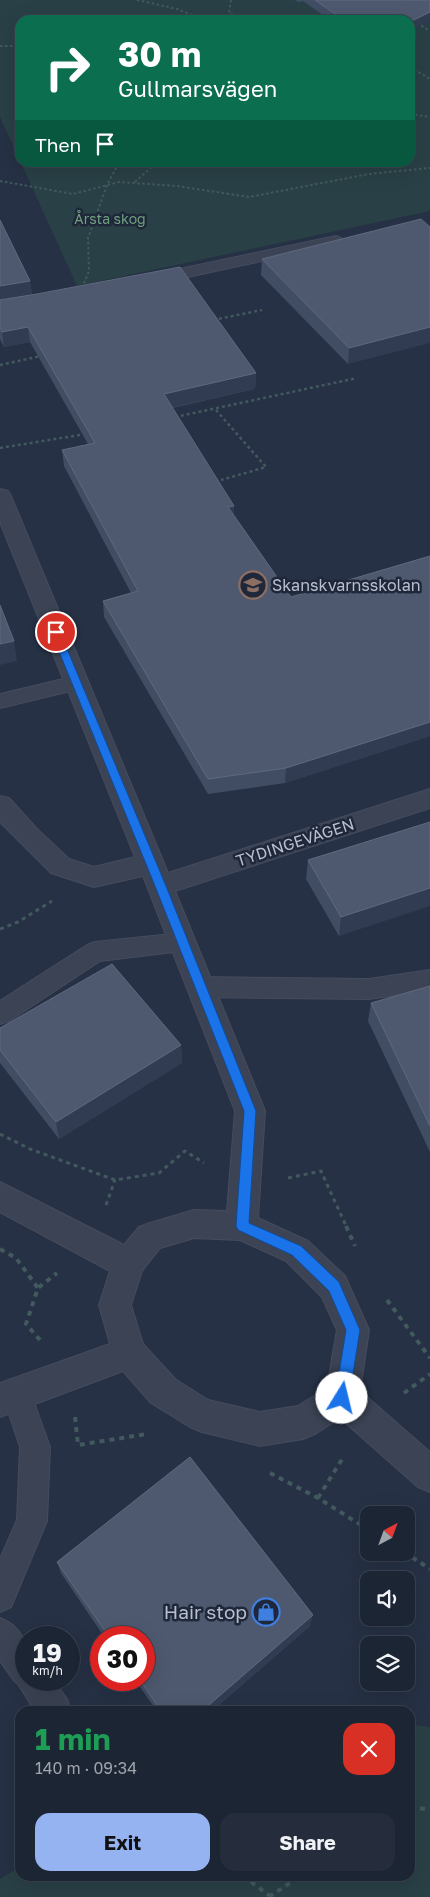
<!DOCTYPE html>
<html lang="en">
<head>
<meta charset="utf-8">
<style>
	:root { --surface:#1c2534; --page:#252d3c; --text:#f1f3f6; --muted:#a0a5ac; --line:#3a424f; --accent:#95b2f1 }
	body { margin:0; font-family:"Golos Text",sans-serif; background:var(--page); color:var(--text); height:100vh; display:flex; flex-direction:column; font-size:19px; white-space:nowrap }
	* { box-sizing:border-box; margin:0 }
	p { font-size:16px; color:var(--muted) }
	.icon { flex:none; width:28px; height:28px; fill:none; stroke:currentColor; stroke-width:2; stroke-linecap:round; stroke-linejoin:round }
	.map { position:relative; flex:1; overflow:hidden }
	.details { position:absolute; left:15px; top:1706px; width:400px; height:175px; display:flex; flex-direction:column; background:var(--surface); border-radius:15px; box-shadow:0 5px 20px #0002,0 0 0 1px var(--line) }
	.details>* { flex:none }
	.hud { position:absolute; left:15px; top:15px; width:400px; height:152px; border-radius:15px; box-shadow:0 5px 20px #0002,0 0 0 1px var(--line); background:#0b6e4f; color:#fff; overflow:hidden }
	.needle { width:32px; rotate:41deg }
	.buttons { position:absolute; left:360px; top:1506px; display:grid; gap:10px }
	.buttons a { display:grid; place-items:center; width:55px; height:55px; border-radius:10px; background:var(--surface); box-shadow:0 5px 20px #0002,0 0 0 1px var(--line); font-size:25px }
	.speed { position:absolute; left:15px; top:1626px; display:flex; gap:10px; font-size:25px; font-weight:700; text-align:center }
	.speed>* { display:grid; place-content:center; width:65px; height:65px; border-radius:50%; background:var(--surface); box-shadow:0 5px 20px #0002,0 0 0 1px var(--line); line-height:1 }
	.speed small { font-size:12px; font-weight:400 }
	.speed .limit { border:8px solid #d22; background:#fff; color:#111 }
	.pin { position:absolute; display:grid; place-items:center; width:42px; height:42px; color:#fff; margin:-21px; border:2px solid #fff; border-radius:50%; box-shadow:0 1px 5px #0007 }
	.me { position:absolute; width:55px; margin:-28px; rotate:9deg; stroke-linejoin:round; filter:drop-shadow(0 0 4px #0008) }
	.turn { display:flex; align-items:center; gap:18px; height:105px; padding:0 20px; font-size:22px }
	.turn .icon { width:65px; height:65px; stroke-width:2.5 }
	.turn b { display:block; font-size:35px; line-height:42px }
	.then { display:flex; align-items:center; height:48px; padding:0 20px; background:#0003; gap:10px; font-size:19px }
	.round { display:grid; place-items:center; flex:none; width:52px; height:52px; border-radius:15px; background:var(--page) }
	.head { display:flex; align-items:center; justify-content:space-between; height:85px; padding:0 20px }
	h1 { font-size:30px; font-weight:700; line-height:38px; color:#1e9e55 }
	.primary-button { display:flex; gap:10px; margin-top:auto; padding:10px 20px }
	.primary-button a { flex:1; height:58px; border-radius:15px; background:var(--accent); color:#111; font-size:20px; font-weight:700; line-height:58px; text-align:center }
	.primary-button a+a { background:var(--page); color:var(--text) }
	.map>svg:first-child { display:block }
</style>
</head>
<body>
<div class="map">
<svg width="430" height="1897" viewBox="0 0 430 1897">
	<rect width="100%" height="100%" fill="#263145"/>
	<path fill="#294046" d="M0,0H430V211L77,286L21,163L410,162V20H20V161L0,117Z
		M410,1724L430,1727V1897H0V1879L20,1867V1876H410Z"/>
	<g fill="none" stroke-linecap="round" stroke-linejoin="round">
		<g stroke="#454c5e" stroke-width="2">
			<path id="lane" d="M336,236L341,238L344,241L341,244L151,285L145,283L143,280L145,277L151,275Z
				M76,676L83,678L86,683L83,688L0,708V694Z
				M182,933L190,935L194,942L190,949L182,951L100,961L9,1021L0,1024V1001L87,945L95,942Z
				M430,970V990L369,999L199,997L190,994L187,987L190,980L199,977L369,979Z
				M17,1379L27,1383L50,1447L47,1521L11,1607L0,1612V1559L17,1520L20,1447L2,1393L7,1383Z
				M0,1618C30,1630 26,1653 26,1680H53L67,1699L71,1711H35L18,1684L15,1682L0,1661Z"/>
		</g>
		<g stroke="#454c5e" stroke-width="2">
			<path id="street" d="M0,489L8,491L11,496L168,873L430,789V808L175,891L265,1111L258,1218L308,1241L345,1276L369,1330L360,1391L430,1452V1492L418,1487L340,1418L315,1434L303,1439L260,1446L202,1432L190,1427L151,1403L123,1371L0,1417V1383L110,1344L99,1305L110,1271L0,1212V1182L124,1245L139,1227L150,1223L194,1210L227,1211L235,1111L143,876L94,887L51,873L0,822V796L9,798L37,829L69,859L94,867L135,857L0,522ZM194,1238L240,1240L286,1261L322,1297L337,1330L327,1388L298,1406L260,1412L208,1400L175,1379L143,1344L131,1305L142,1271L160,1248Z"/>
		</g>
		<path stroke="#42595d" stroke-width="2" stroke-dasharray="2.5 2.5" stroke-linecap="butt" d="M137,0L177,9L205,20
			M231,0L229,13L246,20
			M417,23L430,31
			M0,46H20
			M410,67L430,79
			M410,114L430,117
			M0,181L73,194L119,182L177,186L249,197L369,174L430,168
			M135,182L157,162
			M82,288L89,271L88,238L107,185L119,162"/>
		<path stroke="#42595d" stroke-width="2.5" stroke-dasharray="3 3" stroke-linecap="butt" d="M213,320L262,310
			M0,365L41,356
			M216,410L266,467L221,480
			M175,417L357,378
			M0,448L86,434"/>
		<path stroke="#42595d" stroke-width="3" stroke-dasharray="4 4" stroke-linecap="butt" d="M0,929L18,922L52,901
			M0,1134L30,1149L115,1180L159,1173L185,1151L204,1163
			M288,1178L321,1171L347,1228
			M106,1205L115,1180"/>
		<path stroke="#42595d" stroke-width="4" stroke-dasharray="5 5" stroke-linecap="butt" d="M346,1226L355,1246
			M0,1249L16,1258L38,1288
			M387,1300L430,1358
			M40,1340L26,1324L38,1288L57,1273
			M404,1393L430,1374
			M75,1417L78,1445L147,1434
			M270,1473L318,1498L369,1530
			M318,1498L344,1456
			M404,1552L430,1569
			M410,1808L430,1809
			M243,1876L270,1896
			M269,1897L300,1876"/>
		<use href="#lane" fill="#3b4354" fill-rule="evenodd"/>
		<use href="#street" fill="#3b4354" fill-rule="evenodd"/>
	</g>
	<path fill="#414d63" d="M295,0H430L410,20H330L303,1L298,2Z
		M421,219L348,364L261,275L262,259Z
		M0,220L30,281L32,295L256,373L255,389L172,408L234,516L291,597L430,556V736L285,783L208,794L104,617L103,601L131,593L64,466L62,450L88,444L30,342L4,347L0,339Z
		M430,822L339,936L306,879L308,860Z
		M430,986V1152L368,1021L371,1003Z
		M0,1028L181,1045L182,1063L59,1139L0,1063Z
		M57,1562L310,1626L212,1711H157L135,1680H144V1638H105L61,1573Z"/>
	<path fill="#313c52" d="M430,12V21L410,31V22Z
		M30,281L32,296L0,302V286Z
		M28,327L30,342L4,347L2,332Z
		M430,327V343L348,364L349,348Z
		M256,373L255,389L164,409V394Z
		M234,506V522L228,507Z
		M14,641L17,661L0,665V644Z
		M430,722V736L285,783L286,768Z
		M430,888V906L339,936L341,917Z
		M181,1045L182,1063L59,1139L56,1122Z
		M313,1615L310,1626L212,1711H202Z"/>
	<path fill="#4e596f" stroke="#5f697e" d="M315,0H430V12L410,22V20H344Z
		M421,219L430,227V327L349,348L262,259Z
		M0,220L30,281L0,286Z
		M180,267L256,373L164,394L234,506L228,507L291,597L430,556V722L286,768L208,779L103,601L138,591L62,450L95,443L28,327L2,332L0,327V300L37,294Z
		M0,605L14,641L0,644Z
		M430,822V888L341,917L308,860Z
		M112,964L181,1045L56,1122L0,1050V1028Z
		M430,986V1126L371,1003Z
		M190,1457L313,1615L202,1711H161L140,1680H144V1638H110L57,1562Z"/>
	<path fill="#1a73e8" stroke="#114b97" d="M56,629L60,632L166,886L256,1111L249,1223L301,1246L339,1282L360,1330L349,1398L347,1403L342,1405L337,1403L335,1398L346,1330L329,1291L292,1255L238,1230L236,1226L244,1111L155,886L51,632Z"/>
	<defs>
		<g id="school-ring" transform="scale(1.4375)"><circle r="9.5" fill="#1f283a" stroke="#8d6e63" stroke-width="1.5"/><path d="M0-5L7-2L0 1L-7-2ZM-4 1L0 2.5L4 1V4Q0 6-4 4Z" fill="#8d6e63"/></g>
		<g id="shop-ring" transform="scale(1.4375)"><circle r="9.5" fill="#1f283a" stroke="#3f7fe0" stroke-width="1.5"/><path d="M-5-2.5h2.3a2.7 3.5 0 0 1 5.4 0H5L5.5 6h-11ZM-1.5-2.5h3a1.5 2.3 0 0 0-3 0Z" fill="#3f7fe0"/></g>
	</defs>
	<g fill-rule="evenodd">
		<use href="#school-ring" x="253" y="585"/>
		<use href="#shop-ring" x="266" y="1612"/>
	</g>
	<g text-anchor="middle" stroke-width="5" stroke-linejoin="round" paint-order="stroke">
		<g font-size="14" fill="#6f9f7e" stroke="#1f283a">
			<text x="110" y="224">Årsta skog</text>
		</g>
		<g font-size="16" fill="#b9bfce" stroke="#1f283a" text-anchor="start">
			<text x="272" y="591">Skanskvarnsskolan</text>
		</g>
		<g font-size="16" fill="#b9bfce" stroke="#1f283a">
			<text transform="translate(295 842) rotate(-18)" y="6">TYDINGEVÄGEN</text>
		</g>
		<g font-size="19" fill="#b9bfce" stroke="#1f283a" text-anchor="end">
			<text x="247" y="1619">Hair stop</text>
		</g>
	</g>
</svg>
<div class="buttons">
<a><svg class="needle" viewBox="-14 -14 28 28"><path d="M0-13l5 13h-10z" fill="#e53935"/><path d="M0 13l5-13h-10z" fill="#a0a5ac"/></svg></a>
<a><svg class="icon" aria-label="sound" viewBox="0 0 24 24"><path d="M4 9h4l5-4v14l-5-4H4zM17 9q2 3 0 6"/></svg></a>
<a><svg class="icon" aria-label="layers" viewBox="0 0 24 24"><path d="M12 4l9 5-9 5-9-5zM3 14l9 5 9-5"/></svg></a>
</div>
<div class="speed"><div>19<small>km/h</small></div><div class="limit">30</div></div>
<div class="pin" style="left:56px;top:632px;background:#d93025"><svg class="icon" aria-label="arrive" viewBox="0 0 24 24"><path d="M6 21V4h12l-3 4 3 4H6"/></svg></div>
<svg class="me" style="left:342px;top:1398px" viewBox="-20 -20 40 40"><circle r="19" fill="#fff"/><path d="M0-13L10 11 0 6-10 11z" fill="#1a73e8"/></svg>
<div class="hud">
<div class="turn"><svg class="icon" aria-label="right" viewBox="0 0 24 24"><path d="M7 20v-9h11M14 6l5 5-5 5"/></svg><div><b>30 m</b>Gullmarsvägen</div></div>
<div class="then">Then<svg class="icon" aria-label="arrive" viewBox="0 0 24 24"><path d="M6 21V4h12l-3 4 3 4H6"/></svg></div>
</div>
<section class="details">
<div class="head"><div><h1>1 min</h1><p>140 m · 09:34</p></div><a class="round" style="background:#d93025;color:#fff"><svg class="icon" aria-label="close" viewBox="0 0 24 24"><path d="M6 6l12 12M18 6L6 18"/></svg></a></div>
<div class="primary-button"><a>Exit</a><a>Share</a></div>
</section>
</div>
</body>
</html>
